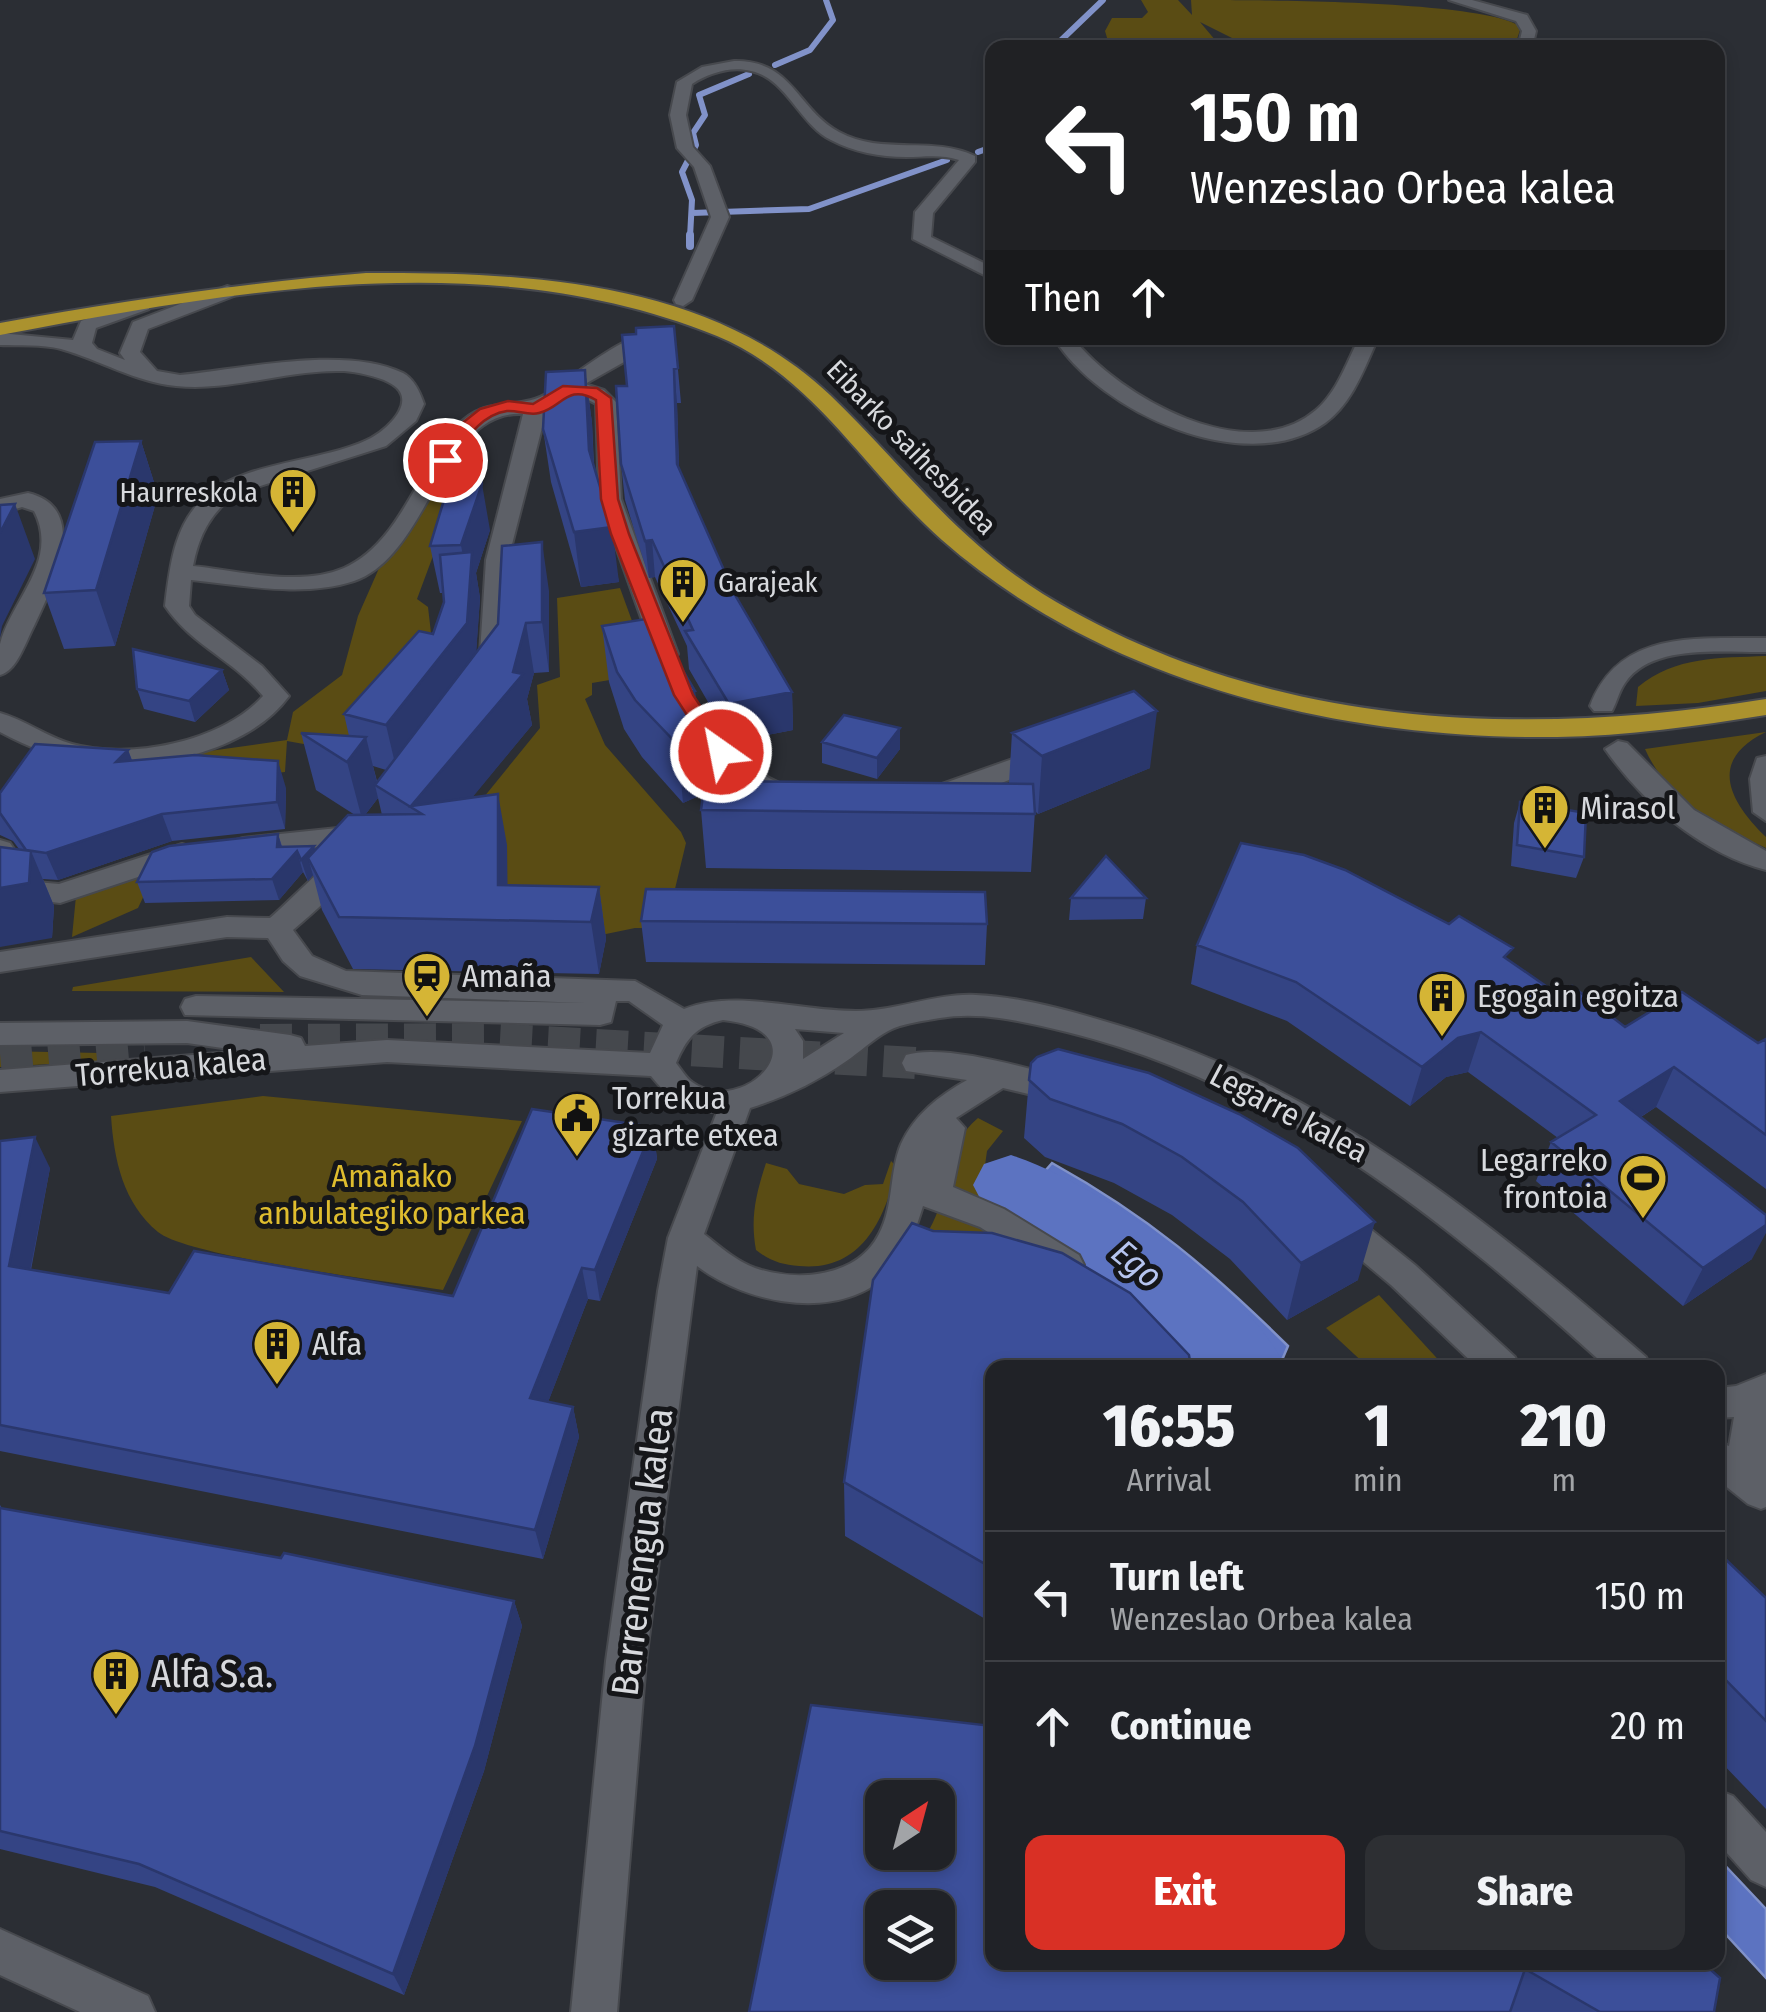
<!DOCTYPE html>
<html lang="en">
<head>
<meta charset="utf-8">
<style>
	:root { --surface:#202227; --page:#2d2f33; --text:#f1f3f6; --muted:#a2a4a7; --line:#3d3f44; --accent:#d93025 }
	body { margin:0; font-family:"Fira Sans Condensed",sans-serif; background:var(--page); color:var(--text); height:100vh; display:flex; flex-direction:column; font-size:38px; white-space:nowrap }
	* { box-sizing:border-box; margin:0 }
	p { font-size:32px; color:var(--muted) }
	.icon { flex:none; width:55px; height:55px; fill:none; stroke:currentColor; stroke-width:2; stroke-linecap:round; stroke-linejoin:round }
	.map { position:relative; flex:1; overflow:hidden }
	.sheet { position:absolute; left:985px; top:1360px; width:740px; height:610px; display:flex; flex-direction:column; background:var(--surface); border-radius:20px; box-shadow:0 5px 15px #0003,0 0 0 2px var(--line) }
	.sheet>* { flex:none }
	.banner { position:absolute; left:985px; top:40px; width:740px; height:305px; border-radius:20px; box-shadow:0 5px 15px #0003,0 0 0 2px var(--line); background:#202124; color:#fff; overflow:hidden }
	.needle { width:65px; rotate:36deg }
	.fabs { position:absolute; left:865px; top:1780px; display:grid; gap:20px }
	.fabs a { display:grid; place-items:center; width:90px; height:90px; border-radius:20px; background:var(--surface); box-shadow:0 5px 15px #0003,0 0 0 2px var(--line); font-size:50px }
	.pin { position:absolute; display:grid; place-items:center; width:85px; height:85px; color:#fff; margin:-42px; border:5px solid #fff; border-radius:50%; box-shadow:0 2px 10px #0007 }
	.me { position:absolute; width:110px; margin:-55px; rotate:327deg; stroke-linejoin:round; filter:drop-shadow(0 0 8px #0008) }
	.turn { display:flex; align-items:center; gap:35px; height:210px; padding:0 40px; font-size:45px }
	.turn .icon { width:130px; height:130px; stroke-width:2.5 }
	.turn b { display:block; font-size:70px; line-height:85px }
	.then { display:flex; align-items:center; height:95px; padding:0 40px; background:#0003; gap:20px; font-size:38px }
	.eta { display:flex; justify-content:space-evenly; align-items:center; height:170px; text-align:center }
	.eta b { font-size:60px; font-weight:800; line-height:70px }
	.button { display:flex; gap:20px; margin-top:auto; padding:20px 40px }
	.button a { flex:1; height:115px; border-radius:20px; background:var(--accent); color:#fff; font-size:40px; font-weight:800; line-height:115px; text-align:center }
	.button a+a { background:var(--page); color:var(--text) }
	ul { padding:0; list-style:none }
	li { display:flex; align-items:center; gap:30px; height:130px; padding:0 40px; border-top:2px solid var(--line) }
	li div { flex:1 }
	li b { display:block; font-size:38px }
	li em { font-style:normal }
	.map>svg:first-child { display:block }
</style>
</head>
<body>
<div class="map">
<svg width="1766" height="2012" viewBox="0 0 1766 2012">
	<rect width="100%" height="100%" fill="#2b2e34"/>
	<path fill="#5a4c14" d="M1141,0H1178L1192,15L1191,0C1251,0 1485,0 1521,27L1514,48L1243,47L1244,44L1200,22L1221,47L1110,48L1105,31L1112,18H1142L1148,12Z
		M431,491L456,494L417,599L428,607L436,676L337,750L287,741L285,772L167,785V757L287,740L293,712L342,675L358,616L380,566Z
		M620,588L651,673L592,683V695L585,699L605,745L681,832L686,843L674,893L909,927L635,928L606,934L402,930L392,910L540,728L537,685L560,677L557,598Z
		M1766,656V691L1698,703L1636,706L1638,687C1676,656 1719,658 1766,656Z
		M1766,732C1708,760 1728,800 1766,837V848C1719,827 1667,799 1645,749Z
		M156,870L138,908L72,937L76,896Z
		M251,957L284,992L72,991L73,987Z
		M0,1051L100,1053L115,1060L0,1067Z
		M263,1096L522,1121L443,1290C393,1282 188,1257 158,1232C123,1203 114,1160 111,1116Z
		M978,1118L1003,1131L987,1151L980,1201L998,1230L979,1246L929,1230C950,1195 945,1144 978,1118Z
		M891,1161L897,1167C885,1220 861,1272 799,1266C782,1265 770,1261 756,1250C750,1218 756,1194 766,1163L787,1169L799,1184L844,1194L865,1185L883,1184Z
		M1379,1295L1445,1367H1368L1326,1328Z"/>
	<path fill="#5c73c1" stroke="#8192c9" stroke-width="2.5" d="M1052,1163C1149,1217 1210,1269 1288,1346L1279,1367H1224C1167,1300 1097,1244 1019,1201Z
		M1718,1858L1766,1909V1978L1718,1926Z"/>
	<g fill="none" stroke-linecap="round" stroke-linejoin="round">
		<path stroke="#8192c9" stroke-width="6" d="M1053,48L1103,0
			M775,65L810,50L833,20L826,0
			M978,152L992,147
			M692,213L809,209L947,160
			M690,237L692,200L682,172L696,145L693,133L705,115L699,95L749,74"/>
		<path stroke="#8192c9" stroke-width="8" d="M690,246V235"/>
		<path fill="#5c73c1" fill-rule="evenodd" d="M1011,1155C1098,1183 1246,1285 1286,1368H1193L1137,1311L1080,1265L984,1206L973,1185L984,1164Z"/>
		<path stroke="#45484d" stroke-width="32" stroke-dasharray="32 16" stroke-linecap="butt" d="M260,1040L491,1039L917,1063
			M0,1054L144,1041"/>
		<g stroke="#47494e" stroke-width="4">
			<path id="minor" d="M1449,0H1472L1527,15L1536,31L1532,48H1518L1522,31L1516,21Z
				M734,61C793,60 796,108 839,132C883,156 931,135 975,156V162L933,213L931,237L992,267V279L913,239L915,212L959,160C942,154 924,157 906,157C880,157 854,152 831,140C800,125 786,78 751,71C731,66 709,73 692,84L686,115L693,147L710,166L729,217L692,300L683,306L676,304L674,300L711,217L694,167L677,148L670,115L677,82L702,67Z
				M227,286L234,288V296L148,329L140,352L157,371L180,375C243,369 345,345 403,373C414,379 420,392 424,404L416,421L386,446L235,494C210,514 199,535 193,566C239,571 301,587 344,568C400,543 417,470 456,427C488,392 519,413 551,391C575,375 634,326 663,332V340L585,384L604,390L616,402L621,499L678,654L675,659L666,661L654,654L599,499L596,404L579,395L546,412L508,560L503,669L500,674H482L479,669L486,560L523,414C441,409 430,555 354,581C302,598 244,585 191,580L189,606L195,615L262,666L289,696C249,751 153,772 88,763C57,759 28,747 0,732V713C25,720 47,737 72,744C130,760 222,742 263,696C234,660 191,645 165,606C170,565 174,523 207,495C243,462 328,461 371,438C391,427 420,397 388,382C377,376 356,372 344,371C288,369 231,392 176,386C135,382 100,360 61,349C42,344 19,346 0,345V333L73,340L81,321L135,301H149V309L96,328L92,343L97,349L125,360L120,353L133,322Z
				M1054,338H1073C1119,397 1247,469 1316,410C1337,392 1347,362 1359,338H1378C1365,367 1352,404 1325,423C1246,479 1099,412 1054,338Z
				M28,493C92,508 52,588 34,626C26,641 17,671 0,675C0,666 0,653 0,644C11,600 60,561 34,511L22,507L0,514V499Z
				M1766,638V652C1724,653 1652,643 1625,683C1619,691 1617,702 1612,711H1594L1590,706C1619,629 1697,639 1766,638Z
				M700,713L709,716C733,751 755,778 797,789L801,795L797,801C748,814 710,755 687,721Z
				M1618,741L1627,743L1694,810L1766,851V870C1701,853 1643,803 1605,749Z
				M1049,746L1058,748L1062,754L1058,760L982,791L937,803L924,795L928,789Z
				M1766,756V821L1753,812L1750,779L1757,758Z
				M366,825L376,828L380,834L376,840L243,856L233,853L229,847L233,841L243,838Z
				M0,840L10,843L36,882L59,884L182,844L192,847L196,853L192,859L60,903L18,898L0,875Z
				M343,855L353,858L357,864C340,890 316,910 293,930L312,956L346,971L635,981L684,1009C735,989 800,1011 856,1011C897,1011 935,993 976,995C1023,997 1071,1011 1117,1025C1323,1087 1486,1218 1646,1357L1651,1368H1608C1449,1224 1279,1084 1067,1032C1025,1022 982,1011 940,1018C924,1021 902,1023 888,1031C873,1039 860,1052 845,1062C816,1082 785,1097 750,1108L704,1234C719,1246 736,1261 755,1268C797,1282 857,1278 879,1234C894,1206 889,1172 901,1144C915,1114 939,1096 967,1080L906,1071L902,1063L906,1055C945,1043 1037,1070 1077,1083L1082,1091L1077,1099L1066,1103L1003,1088L956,1118L965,1128L953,1187L1004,1209L1079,1255L1084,1265L1079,1275L1067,1279L1055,1275L980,1227L923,1206C916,1228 909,1252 893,1269C844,1324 748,1305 697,1266L646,1661L617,2012H571L606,1661L658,1291L668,1238L717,1112C688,1113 668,1097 651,1076L387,1062L0,1092V1070L244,1051L187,1043L0,1045V1023L187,1021L290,1035L301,1038L305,1046L387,1040L650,1053L663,1025L629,1001H616L611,1022L600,1025L185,1015L181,1007L185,999L196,996L586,1003L362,995L300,976L283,961L268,938L227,937L0,972V952L227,917L270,918C286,905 329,859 343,855ZM723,1020C827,1031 744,1120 692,1082C686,1078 681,1069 676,1063C686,1039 696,1026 723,1020ZM795,1029L844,1033L803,1059V1041Z
				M1336,1207L1348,1211L1415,1265L1515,1357L1520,1368H1478L1391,1285L1324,1229L1319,1220L1324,1211Z
				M1766,1374V1507L1761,1509L1748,1504L1718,1480V1442L1729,1446L1734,1417L1718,1418V1388L1736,1386Z
				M1718,1790L1733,1796L1766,1832V1887L1751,1880L1718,1843Z
				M0,1929L148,1996L155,2012H80L0,1975Z"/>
		</g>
		<g stroke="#47494e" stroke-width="4">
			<path id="highway" d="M366,273C524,272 709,280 830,395C903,465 955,539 1043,594C1262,728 1520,739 1766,699V715C1697,726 1627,736 1557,737C1342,740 1106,684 942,540C865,472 815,377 717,336C489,243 233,291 0,335V323C122,301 243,283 366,273Z"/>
		</g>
		<use href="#minor" fill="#5d6067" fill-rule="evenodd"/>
		<use href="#highway" fill="#ab922e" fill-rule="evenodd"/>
	</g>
	<path fill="#344484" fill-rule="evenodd" d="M674,326L681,403H677L679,468L735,595L792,692L793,730L731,742L689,669L687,646L655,577L649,578L625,500L621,464L627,386L636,334Z
		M585,370L592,423L594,465L619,582L581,587L551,482L543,429Z
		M141,441L158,495L115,646L64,649L44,593Z
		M490,530L476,573L480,598L476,652L549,591V672L534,673L527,699L532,725L472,797L507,845V886L599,887L606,939L599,974L353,969L322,910L313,875L308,881L303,872L279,900L145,903L137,882L278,834L282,846H314L315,850L355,815L316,790L301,733L349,736L344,714L433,634L444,602V593H440L430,546ZM373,766L386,770L377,781ZM378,798L382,815H365Z
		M602,626L695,691L696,704L723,781L1009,783L1012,733L1150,768L1038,814L1035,811L1031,872L706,868L701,810L703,794L683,803L642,757L624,729L609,682Z
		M222,670L229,690L195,722L144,709L137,689Z
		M900,728V749L877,779L822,763V742Z
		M128,750L132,760L286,788L285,829L172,841L58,880L43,879L54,906L52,938L19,849L13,841L0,835V793Z
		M1520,802L1584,857L1576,878L1511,866L1514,823Z
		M1071,898H1146L1143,919L1069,920Z
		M641,921L987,924L985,965L646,962Z
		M1197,945L1509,961L1556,993L1625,1027L1758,1043L1766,1039V1189L1656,1107L1641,1117L1752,1259L1683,1306L1536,1181L1551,1142L1558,1138L1468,1072L1446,1077L1410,1106L1287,1021L1191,984Z
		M1029,1080L1239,1114L1358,1280L1287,1320L1230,1259L1172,1215L1114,1183L1045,1157L1024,1138Z
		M653,1127L657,1159L600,1301L588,1299L548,1402L573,1407L579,1437L543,1559L0,1451V1141L50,1168L31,1270L169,1293L453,1296Z
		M992,1368V1623L845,1536L844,1482Z
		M0,1505L2,1508L514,1601L522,1626L484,1771L404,1995L155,1887L0,1849Z
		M1718,1554L1766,1598V1809L1718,1759Z
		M992,1726L1702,1962L1714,2012H749Z"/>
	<path fill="#2a376c" d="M674,369L677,403L680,500L677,464Z
		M585,370L592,423L595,504L589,450Z
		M141,441L158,495L115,646L96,590Z
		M482,484L490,530L476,573L480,598L475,670L397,772L386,725L469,591L461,545Z
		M15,504L35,559L2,626L0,638V533Z
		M612,527L619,582L581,587L574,532Z
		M652,540L655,577L649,578L645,541Z
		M542,542L549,591V672L542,622Z
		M526,623L534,673L527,699L532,725L430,849L422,814L411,806L513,672Z
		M222,670L229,690L195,722L189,701Z
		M695,691L699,736L719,728L724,785L683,803L678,745L685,692Z
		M792,692L793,730L731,742L729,704Z
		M1157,711L1150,768L1038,814L1042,756Z
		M900,728V749L877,779V758Z
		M366,737L378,787L375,785L378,798L362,819L347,762Z
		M128,750L138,777L116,762Z
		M278,761L286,788L285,829L277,802Z
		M498,794L507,845L508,921L498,885Z
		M162,814L172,841L58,880L46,853Z
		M278,834L284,855L297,851L303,872L279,900L272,879Z
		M314,846L320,867L308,858L313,875L308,881L301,860Z
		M31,851L54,906L52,938L0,947V888Z
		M599,887L606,939L599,974L591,922Z
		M1481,1032L1468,1072L1446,1077L1410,1106L1422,1067L1458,1038Z
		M1674,1067L1656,1107L1604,1140L1620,1101Z
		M653,1127L657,1159L600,1301L595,1270Z
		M35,1137L50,1168L25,1297L9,1266Z
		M1375,1222L1358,1280L1287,1320L1301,1263Z
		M1766,1225V1233L1752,1259L1683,1306L1703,1268Z
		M582,1268L588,1299L538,1428L530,1398Z
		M573,1407L579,1437L543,1559L535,1530Z
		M514,1601L522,1626L484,1771L404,1995L393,1974Z"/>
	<path fill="#3c4f9a" stroke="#2a376c" stroke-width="2.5" fill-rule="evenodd" d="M674,326L678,368L674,369L677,464L735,595L792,692L729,704L685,631L693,630L652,540L645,541L621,464L616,386H627L622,335L636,334V328Z
		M585,370L589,450L612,527L574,532L543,429L546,372Z
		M141,441L96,590L44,593L95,442Z
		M475,453L482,484L461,545L430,546L450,480L445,457Z
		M15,504L0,533V505Z
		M542,542V622L526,623L513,672L523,674L411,806L498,794V885L599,887L591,922L339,917L308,858L348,815L422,814L375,785L498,624L502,546Z
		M472,552L467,623L386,725L344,714L419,631L433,634L444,602L440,555Z
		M652,618L695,691L685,692L719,728L678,745L635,700L617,672L602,626Z
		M133,649L222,670L189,701L137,689Z
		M1134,691L1157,711L1042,756L1012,733Z
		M844,715L900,728L877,758L822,742Z
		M301,733L366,737L347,762Z
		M35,744L128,750L116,762L195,755L278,761L277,802L162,814L46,853L26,850L0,813V793Z
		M705,781L1033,784L1035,814L701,810Z
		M1520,802L1586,813L1584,857L1517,845Z
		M278,834L277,847L314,846L301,860L297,851L272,879L137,882L152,852L169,846Z
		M1241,843L1304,855L1345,870L1449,924L1459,916L1513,948L1504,957L1556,993L1572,986L1625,1027L1682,992L1758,1043L1766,1039V1135L1674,1067L1620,1101L1766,1215V1225L1703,1268L1551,1142L1596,1115L1481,1032L1458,1038L1422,1067L1296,982L1197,945Z
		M0,847L31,851L29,883L0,888Z
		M1106,856L1146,898H1071Z
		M646,889L985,892L987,924L641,921Z
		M1058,1049L1149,1073L1239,1114L1298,1148L1375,1222L1301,1263L1243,1202L1182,1157L1122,1124L1050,1099L1029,1080L1031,1063L1037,1057Z
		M532,1109L653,1127L595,1270L582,1268L530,1398L573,1407L535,1530L0,1425V1141L35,1137L9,1266L169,1293L194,1251L453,1296Z
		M912,1223L933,1231L992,1233L1062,1253L1130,1293L1189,1355L1191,1368H992V1568L844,1482L873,1280Z
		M0,1508L281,1558L284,1553L514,1601L475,1746L393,1974L139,1864L0,1831Z
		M1719,1553L1766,1598V1721L1718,1672V1554Z
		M811,1705L992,1726V1962H1702L1720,1978L1714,2012H1600L1525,1969L1510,2012H749ZM882,1798H938V1852H882ZM882,1908H938V1962H882Z"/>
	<path fill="#d93025" stroke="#8d1f18" stroke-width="2.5" d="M563,386L597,388L611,398L618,499L629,534L693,695L731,752L728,757H714L674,695L611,534L601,499L596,400C567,383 562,408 539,413C529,416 517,410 507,411C479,415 465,442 450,463L437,460L461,424L480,409L508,401L533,404Z"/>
	<defs>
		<g id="building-pin" transform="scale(2.5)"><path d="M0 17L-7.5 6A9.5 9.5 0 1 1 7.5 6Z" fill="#d5b535" stroke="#151619"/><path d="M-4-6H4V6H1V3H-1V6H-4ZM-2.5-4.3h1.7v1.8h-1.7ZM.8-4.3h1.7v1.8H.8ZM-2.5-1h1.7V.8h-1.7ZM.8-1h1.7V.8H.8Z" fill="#111"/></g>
		<g id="station-pin" transform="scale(2.5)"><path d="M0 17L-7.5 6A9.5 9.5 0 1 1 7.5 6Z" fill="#d5b535" stroke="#151619"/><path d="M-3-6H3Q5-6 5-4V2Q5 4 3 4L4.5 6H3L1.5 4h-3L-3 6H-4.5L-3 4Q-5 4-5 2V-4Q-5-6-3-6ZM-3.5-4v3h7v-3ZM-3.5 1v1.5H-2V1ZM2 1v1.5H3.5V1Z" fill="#111"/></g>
		<g id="civic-pin" transform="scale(2.5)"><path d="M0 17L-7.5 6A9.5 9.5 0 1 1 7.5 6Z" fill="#d5b535" stroke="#151619"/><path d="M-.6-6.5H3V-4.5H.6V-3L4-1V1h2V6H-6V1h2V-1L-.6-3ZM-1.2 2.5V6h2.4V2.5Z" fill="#111"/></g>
		<g id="stadium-pin" transform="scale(2.5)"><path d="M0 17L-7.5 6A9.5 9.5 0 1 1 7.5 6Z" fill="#d5b535" stroke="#151619"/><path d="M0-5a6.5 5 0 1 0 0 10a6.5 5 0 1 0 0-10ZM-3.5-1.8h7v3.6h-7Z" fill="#111"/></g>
	</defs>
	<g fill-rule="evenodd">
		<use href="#building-pin" x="293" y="492"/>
		<use href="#building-pin" x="683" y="582"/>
		<use href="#building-pin" x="1545" y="808"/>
		<use href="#station-pin" x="427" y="976"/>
		<use href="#building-pin" x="1442" y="996"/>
		<use href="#civic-pin" x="577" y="1116"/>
		<use href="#stadium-pin" x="1643" y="1178"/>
		<use href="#building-pin" x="277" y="1344"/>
		<use href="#building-pin" x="116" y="1674"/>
	</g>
	<g text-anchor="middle" stroke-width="10" stroke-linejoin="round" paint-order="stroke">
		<g font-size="28" fill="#d7d9dd" stroke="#151619">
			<text transform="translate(912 447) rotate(46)" y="10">Eibarko saihesbidea</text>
		</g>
		<g font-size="28" fill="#d7d9dd" stroke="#151619" text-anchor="end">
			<text x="258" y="502">Haurreskola</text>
			<text x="718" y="592" text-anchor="start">Garajeak</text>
		</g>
		<g font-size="32" fill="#d7d9dd" stroke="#151619" text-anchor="start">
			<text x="1580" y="819">Mirasol</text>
			<text x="462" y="987">Amaña</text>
			<text x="1477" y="1007">Egogain egoitza</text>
			<text x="612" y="1109">Torrekua<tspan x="612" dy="37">gizarte etxea</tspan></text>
			<text x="1608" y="1171" text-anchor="end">Legarreko<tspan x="1608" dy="37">frontoia</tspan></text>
			<text x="312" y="1355">Alfa</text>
		</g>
		<g font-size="32" fill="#d7d9dd" stroke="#151619">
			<text transform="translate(171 1067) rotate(-5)" y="11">Torrekua kalea</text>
			<text transform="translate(1289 1113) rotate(28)" y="11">Legarre kalea</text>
		</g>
		<g font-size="32" fill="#dfbd2e" stroke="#151619">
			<text x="392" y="1187">Amañako<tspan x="392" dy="37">anbulategiko parkea</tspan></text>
		</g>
		<g font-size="35" font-style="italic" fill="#b6c5ef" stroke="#151619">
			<text transform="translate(1137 1264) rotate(40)" y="12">Ego</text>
		</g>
		<g font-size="38" fill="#d7d9dd" stroke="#151619">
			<text transform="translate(642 1552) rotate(-83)" y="13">Barrenengua kalea</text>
		</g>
		<g font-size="38" fill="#d7d9dd" stroke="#151619" text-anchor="start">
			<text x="151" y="1687">Alfa S.a.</text>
		</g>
	</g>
</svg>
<div class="fabs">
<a><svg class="needle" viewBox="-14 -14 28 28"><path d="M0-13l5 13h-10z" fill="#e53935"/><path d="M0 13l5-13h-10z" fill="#a2a4a7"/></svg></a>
<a><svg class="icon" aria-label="layers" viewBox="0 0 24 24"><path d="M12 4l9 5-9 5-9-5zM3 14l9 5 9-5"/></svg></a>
</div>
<div class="pin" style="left:445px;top:460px;background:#d93025"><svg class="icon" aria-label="arrive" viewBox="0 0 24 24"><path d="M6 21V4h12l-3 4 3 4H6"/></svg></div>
<svg class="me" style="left:721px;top:752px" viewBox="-20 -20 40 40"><circle r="17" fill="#d93025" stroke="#fff" stroke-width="3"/><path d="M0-11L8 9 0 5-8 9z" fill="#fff"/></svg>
<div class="banner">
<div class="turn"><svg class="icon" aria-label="left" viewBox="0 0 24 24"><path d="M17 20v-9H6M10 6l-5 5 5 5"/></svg><div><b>150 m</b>Wenzeslao Orbea kalea</div></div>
<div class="then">Then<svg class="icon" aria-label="ahead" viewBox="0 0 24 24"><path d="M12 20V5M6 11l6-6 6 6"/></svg></div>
</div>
<section class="sheet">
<div class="eta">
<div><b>16:55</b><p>Arrival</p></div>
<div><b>1</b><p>min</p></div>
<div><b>210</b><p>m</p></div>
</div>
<ul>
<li><svg class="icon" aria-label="left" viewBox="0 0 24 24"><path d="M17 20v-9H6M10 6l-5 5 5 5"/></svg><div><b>Turn left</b><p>Wenzeslao Orbea kalea</p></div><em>150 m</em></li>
<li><svg class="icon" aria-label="ahead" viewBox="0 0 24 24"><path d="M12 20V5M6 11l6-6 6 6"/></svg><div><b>Continue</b></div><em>20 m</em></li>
</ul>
<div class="button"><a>Exit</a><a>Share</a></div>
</section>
</div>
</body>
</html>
